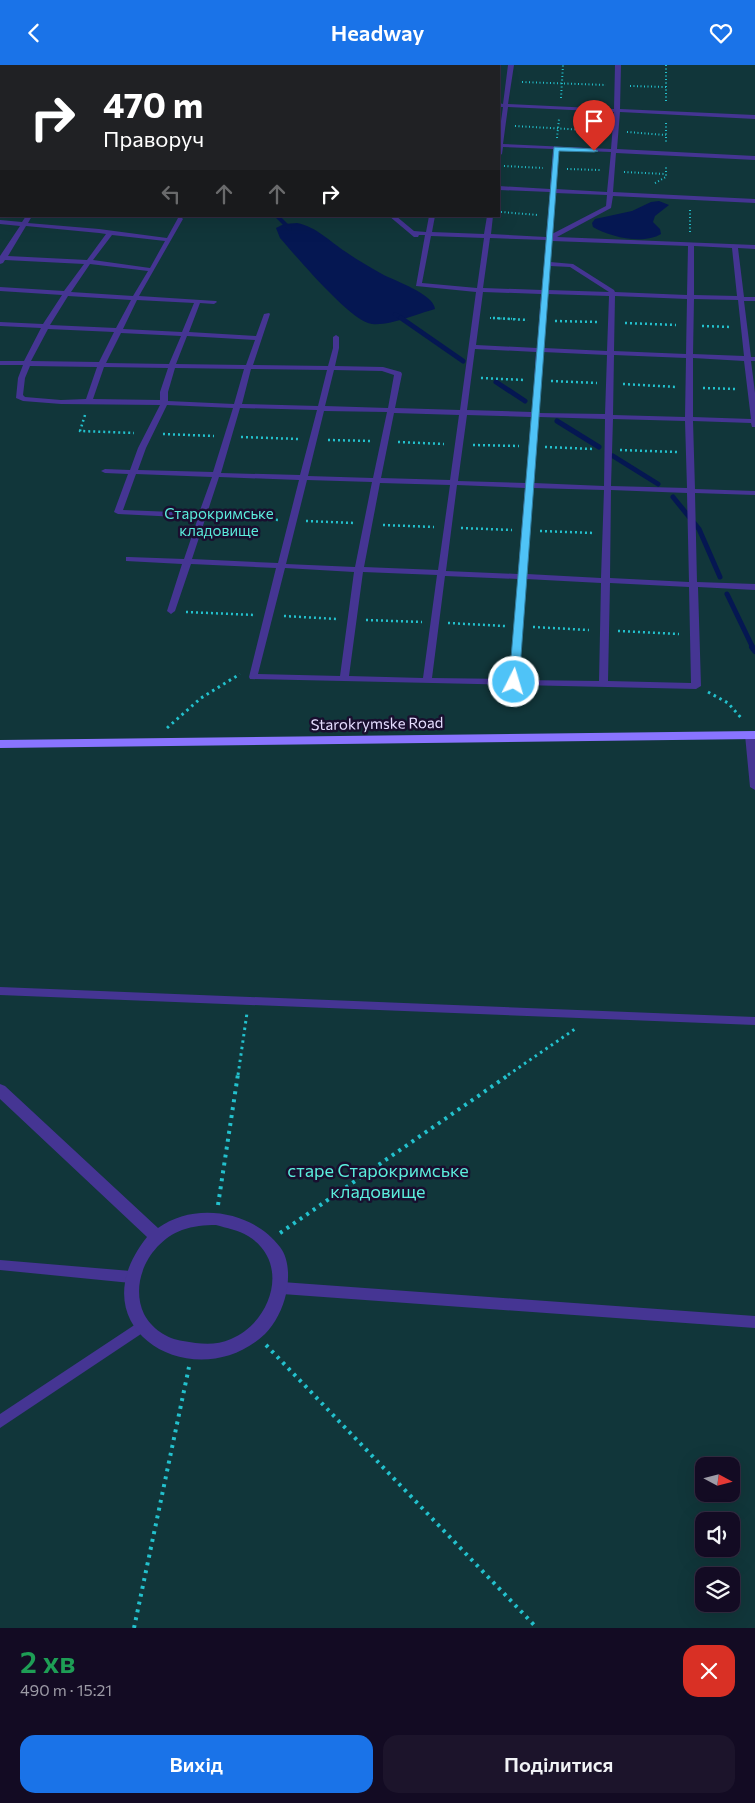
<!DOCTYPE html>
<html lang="uk">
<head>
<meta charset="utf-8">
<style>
	:root { --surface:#130b23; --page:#1c142b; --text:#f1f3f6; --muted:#9d9ba6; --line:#322b41; --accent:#1a73e8 }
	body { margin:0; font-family:Commissioner,sans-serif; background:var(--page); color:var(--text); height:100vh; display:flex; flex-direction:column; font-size:19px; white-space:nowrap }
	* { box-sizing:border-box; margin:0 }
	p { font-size:16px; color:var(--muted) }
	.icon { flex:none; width:28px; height:28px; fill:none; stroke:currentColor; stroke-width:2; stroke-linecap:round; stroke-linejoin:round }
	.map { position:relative; height:1563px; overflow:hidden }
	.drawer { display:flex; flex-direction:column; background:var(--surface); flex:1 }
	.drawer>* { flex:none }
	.hud { position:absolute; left:0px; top:0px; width:500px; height:152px; box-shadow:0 5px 20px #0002,0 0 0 1px var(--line); background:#202124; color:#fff; overflow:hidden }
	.needle { width:32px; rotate:97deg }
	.buttons { position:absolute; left:695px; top:1392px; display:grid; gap:10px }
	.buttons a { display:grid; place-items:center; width:45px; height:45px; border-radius:10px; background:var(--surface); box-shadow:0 5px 20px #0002,0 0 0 1px var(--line); font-size:25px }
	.pin { position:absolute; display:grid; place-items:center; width:42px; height:42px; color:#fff; margin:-51px -21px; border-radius:50% 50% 50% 0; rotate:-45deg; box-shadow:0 0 5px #0007 }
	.pin .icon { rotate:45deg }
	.me { position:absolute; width:55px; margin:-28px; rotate:5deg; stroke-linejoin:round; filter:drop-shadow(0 0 4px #0008) }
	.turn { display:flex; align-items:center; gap:18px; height:105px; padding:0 20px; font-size:22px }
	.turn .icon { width:65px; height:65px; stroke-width:2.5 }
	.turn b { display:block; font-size:35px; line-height:42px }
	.lanes { display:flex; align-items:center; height:48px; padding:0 20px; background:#0003; justify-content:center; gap:25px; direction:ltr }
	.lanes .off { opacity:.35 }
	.round { display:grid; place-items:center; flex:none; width:52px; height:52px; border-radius:15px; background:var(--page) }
	.overview { display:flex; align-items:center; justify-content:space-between; height:85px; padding:0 20px }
	h1 { font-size:30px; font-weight:600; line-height:38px; color:#1e9e55 }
	.action { display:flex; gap:10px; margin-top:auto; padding:10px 20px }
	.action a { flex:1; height:58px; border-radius:15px; background:var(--accent); color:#fff; font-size:20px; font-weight:600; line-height:58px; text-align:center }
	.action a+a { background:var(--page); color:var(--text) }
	header { display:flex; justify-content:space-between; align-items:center; height:65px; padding:0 20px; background:var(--accent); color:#fff; font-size:22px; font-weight:600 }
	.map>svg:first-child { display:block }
</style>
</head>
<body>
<header><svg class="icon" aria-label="back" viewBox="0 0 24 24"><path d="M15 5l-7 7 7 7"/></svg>Headway<svg class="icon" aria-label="heart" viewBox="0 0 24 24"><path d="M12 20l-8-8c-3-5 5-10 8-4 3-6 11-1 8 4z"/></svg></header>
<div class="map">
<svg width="755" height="1563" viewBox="0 0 755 1563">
	<rect width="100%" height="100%" fill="#190f2f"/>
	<path fill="#11363a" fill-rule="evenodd" d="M0,0H755V1563H0ZM1,1H499V151H1ZM704,1401H731V1429H704ZM704,1456H731V1484H704ZM704,1511H731V1539H704Z"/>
	<path fill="#051752" d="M659,136L669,140L655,151L653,157L660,164L661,169C643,180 610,172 593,162L592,158L595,154L632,146L651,137Z
		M297,158C317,162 329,176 346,187C357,195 370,202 382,209C395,216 434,229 435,244C417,249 390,261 372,259C352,258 295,190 280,173L276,163L284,159Z"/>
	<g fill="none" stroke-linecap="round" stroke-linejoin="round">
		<path stroke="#051752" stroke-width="4" d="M277,151L290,164
			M395,249L403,254"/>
		<path stroke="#051752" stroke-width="5" d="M401,253L463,296
			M496,317L525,336
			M557,356L599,382
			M613,391L658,419
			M673,432L699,464L720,512
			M727,529L753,583"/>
		<path stroke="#051752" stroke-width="6" d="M752,582L755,586"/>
		<path stroke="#23c1cd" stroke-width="2" stroke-dasharray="1 2.5" stroke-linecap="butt" d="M225,0L254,1
			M666,0V37
			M522,17L606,20
			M630,21L666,22
			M561,33L563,0
			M666,58V77
			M515,61L603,66
			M627,67L666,70
			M557,73L559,54
			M504,101L543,103
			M567,104L600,105
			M624,107L666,109
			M655,118L666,112V101
			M690,145V168
			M501,147L538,150
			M490,253L516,254"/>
		<path stroke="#23c1cd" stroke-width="2.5" stroke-dasharray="2 3" stroke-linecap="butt" d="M493,253L528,255
			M555,256L598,257
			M625,258L676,260
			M702,261L731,262
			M481,313L525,315
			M551,316L597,318
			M623,319L677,322
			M703,323L737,324
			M85,350L80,366L134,368
			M163,369L214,371
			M241,372L299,374
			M328,375L372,376
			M398,377L444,379
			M473,380L519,381
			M545,382L594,384
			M620,385L677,387
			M216,452L279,455
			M306,456L354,458
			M383,460L434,462
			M461,463L512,465
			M540,466L594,468
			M186,547L255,550
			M284,551L337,554
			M366,555L422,557
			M448,558L505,561
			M533,562L589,565
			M618,566L679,569"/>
		<path stroke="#23c1cd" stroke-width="3" stroke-dasharray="2.5 4" stroke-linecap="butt" d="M708,627L728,638L743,655
			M167,663L201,633L240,609
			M238,1010L247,948
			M508,1010L575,964"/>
		<path stroke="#23c1cd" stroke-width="4" stroke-dasharray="3 5" stroke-linecap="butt" d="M218,1140L238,1009
			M280,1168L510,1009
			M266,1280L537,1563
			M134,1563L189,1302"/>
		<path fill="#453593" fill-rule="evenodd" d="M349,0H355V1H350Z
			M458,0H464V1H459Z
			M508,0H514L508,39L614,44L615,0H621L620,44L755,50V54L620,47L617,84L755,91V95L616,88L613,127L755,134V138L613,131L611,143L557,172L755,180V184L738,183L744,232H755V236H744L751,292H755V296H751L755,328V362H752L751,358L693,356L695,424L755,426V430L695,428L697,517L755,519V525L698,522L701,621L696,624L250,614L249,612L276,503L191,499L175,546L171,549L167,546L182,499L126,496V492H129L184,494L198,453L118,449L114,447L128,409L105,408L101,406L105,404L130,405L138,383L160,340L61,339L23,336L16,333L18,313L23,300H0V296H24L41,263L0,261V257L43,259L62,230L0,226V222L64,226L84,199L5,195L3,198L0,199V191L20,161L0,159V155L22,157L26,151H32L28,158L99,164L167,173L178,153H182L183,154L139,231L216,236L217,237L214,239L200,238L189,267L256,271L264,249L269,248L270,249L253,300L328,301L333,283V272L336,270L339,272V283L335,301L383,302L401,307L402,309L395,343L460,345L476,227L416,221L425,170H419L418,172H414L389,151H396L414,166L426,167L429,151H435L432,167L484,169L487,151H493L491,169L546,172L550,127L499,125V121L550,124L553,84L503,82L502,89L499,91V70L503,42H499V38L503,39ZM508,42L614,47L611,84L503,79ZM559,85L611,87L607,127L556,124ZM555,128L607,130L606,141L552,169ZM26,161L99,168L106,169L87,195L8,191ZM112,170L165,176L150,203L93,195ZM431,171L484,173L477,223L422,218ZM490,173L546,175L542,225L483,223ZM552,176L688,181L687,230L615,227L614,225L573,199L550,197ZM694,181L732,183L737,231L694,230ZM90,199L148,206L133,231L71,227ZM550,201L570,202L609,227L548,225ZM483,227L541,229L537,283L476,280ZM548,229L609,231L607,286L544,283ZM68,231L131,235L116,263L50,260ZM615,231L687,234L686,289L614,286ZM694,234L738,235L744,291L693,289ZM137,235L194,238L182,267L123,264ZM48,264L114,267L99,297L31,296ZM121,268L181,271L169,299L106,298ZM187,271L255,275L246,300L176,299ZM475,284L536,287L532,347L467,345ZM543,287L607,290L605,349L539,348ZM614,290L686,293L685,352L613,350ZM693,293L744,296L751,354L693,352ZM30,301L97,302L86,334L61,335L25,332L23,330L25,313ZM104,302L168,303L160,327V335L93,334ZM175,303L244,304L234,339L168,336V327ZM251,304L327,305L318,341L242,339ZM334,305L382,306L394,310L388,343L325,341ZM167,340L233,343L213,407L138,405L146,383ZM240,343L317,345L300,410L221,408ZM324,346L387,347L373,413L308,411ZM394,348L459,350L450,415L381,413ZM467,350L531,352L526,418L458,416ZM539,352L605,354L604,421L534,418ZM613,354L685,356L687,423L611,421ZM136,409L212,412L199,448L123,445ZM219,412L299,415L278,498L192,494ZM307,415L372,417L355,502L286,499ZM380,418L450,420L438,505L364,502ZM457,420L525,423L518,509L446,506ZM533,423L604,425L601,513L527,509ZM611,425L687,428L689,517L610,513ZM285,503L354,507L340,611L258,609ZM363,507L437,510L423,613L349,611ZM445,511L518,514L510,614L432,613ZM526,514L601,518L599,616L519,615ZM610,518L689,522L691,618L608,616Z
			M750,667L753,668L755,673V725L750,722L745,670Z
			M0,922L755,952V960L0,930Z
			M0,1195L131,1206L135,1208L137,1212L135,1216L131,1218L0,1205Z
			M282,1217L755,1251V1263L282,1229L278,1227L276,1223L278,1219Z
			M142,1255L147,1257L148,1261L147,1265L0,1363V1349Z"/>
		<path fill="#453593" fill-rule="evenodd" d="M0,1019L5,1021L158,1163C195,1136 253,1146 280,1182C290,1195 289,1215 286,1229C283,1243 275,1259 265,1269C196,1334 73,1265 147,1172L0,1034ZM216,1160C226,1163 239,1165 248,1171C291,1197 272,1257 231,1274C215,1281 200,1279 183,1276C167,1274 151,1263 144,1249C129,1217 150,1177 182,1165C193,1161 205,1160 216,1160Z"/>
		<path fill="#8974ff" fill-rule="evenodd" d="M755,666V674L0,683V675Z"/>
	</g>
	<path fill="#4fc3f7" stroke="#337fa1" d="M554,82L594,84L598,86L594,87L559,86L519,617L514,620L509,617Z"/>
	<g text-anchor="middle" stroke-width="5" stroke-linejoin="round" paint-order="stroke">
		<g font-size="15" fill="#5beddc" stroke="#190f2f">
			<text x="219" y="454">Старокримське<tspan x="219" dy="17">кладовище</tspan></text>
		</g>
		<g font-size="15" fill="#e5ddff" stroke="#190f2f">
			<text transform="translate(377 659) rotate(-1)" y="5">Starokrymske Road</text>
		</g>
		<g font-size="18" fill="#5beddc" stroke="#190f2f">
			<text x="378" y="1112">старе Старокримське<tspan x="378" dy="21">кладовище</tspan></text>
		</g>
	</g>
</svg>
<div class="buttons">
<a><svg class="needle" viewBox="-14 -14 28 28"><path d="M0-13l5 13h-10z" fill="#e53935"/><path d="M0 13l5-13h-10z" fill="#9d9ba6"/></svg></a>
<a><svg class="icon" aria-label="sound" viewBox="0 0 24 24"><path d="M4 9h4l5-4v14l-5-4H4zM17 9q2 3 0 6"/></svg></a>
<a><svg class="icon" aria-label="layers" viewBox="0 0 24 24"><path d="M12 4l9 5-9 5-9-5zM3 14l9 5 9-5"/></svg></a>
</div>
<div class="pin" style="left:594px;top:86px;background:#d93025"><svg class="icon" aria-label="arrive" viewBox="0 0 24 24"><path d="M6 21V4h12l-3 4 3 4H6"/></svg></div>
<svg class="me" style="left:514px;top:617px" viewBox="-20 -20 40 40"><circle r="17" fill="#4fc3f7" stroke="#fff" stroke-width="3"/><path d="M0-11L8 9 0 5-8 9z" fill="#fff"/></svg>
<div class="hud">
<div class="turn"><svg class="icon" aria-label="right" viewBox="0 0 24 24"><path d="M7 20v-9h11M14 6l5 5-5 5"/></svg><div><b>470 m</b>Праворуч</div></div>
<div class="lanes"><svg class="icon off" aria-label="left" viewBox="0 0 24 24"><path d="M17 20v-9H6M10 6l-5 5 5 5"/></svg><svg class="icon off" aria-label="ahead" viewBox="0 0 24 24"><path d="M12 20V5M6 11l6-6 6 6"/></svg><svg class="icon off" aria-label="ahead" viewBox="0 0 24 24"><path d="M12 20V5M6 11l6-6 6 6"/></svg><svg class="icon" aria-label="right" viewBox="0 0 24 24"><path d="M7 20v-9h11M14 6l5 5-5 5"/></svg></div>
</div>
</div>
<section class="drawer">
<div class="overview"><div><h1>2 хв</h1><p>490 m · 15:21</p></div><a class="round" style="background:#d93025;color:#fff"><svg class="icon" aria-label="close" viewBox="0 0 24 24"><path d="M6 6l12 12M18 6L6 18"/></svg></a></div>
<div class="action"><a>Вихід</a><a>Поділитися</a></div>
</section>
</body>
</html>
